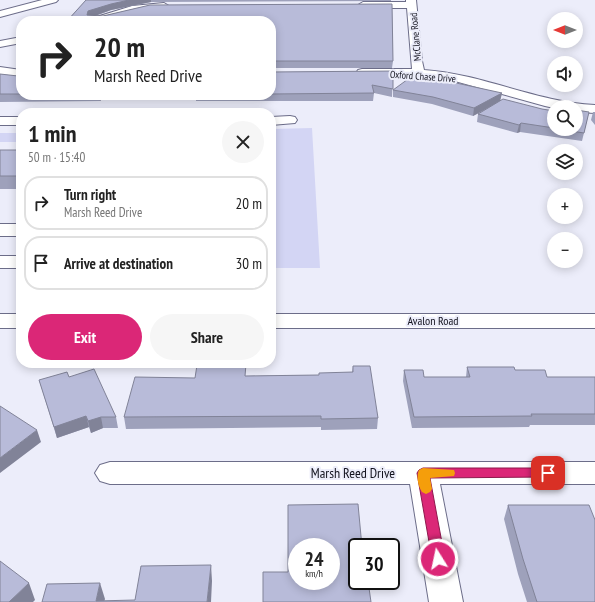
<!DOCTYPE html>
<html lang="en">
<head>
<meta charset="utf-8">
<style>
	:root { --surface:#fff; --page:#f6f6f6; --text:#222; --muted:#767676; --line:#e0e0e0; --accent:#db2777 }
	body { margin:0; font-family:"PT Sans Narrow",sans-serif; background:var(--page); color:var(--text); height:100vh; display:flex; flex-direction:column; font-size:15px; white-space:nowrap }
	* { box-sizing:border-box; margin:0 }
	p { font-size:13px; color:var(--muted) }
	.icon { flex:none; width:22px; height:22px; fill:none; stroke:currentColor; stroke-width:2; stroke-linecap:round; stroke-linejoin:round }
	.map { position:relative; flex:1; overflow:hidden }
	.sheet { position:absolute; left:16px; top:108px; width:260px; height:260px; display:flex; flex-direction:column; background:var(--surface); border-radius:16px; box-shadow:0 2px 10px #0003 }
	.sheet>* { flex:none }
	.top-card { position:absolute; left:16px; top:16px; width:260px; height:84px; border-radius:16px; box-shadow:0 2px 10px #0003; background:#fff; color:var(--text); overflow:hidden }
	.needle { width:26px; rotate:270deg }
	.tools { position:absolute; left:547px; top:12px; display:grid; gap:8px }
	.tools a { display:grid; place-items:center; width:36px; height:36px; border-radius:50%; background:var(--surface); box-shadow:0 2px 10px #0003; font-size:20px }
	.speed { position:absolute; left:288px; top:538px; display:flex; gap:8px; font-size:20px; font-weight:700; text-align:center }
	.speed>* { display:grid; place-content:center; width:52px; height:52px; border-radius:50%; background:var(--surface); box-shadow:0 2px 10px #0003; line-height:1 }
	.speed small { font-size:10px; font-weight:400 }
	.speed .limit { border:2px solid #111; border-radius:6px; background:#fff; color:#111 }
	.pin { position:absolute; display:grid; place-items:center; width:34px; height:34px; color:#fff; margin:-17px; border-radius:8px; box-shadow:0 2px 6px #0006 }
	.me { position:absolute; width:44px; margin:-22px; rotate:350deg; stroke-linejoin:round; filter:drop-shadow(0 0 3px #0008) }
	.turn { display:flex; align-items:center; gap:14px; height:84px; padding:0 12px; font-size:18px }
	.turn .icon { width:52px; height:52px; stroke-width:2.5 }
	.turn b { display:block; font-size:28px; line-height:34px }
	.round { display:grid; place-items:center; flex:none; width:42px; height:42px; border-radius:21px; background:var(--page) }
	.overview { display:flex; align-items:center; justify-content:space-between; height:68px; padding:0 12px }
	h1 { font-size:24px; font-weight:700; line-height:30px }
	.button { display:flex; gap:8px; margin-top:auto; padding:8px 12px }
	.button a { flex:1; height:46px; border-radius:24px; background:var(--accent); color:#fff; font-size:16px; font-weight:700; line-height:46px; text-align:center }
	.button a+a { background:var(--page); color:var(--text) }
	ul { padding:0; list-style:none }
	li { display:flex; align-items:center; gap:12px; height:54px; margin:0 8px 6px; padding:0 4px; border:2px solid var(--line); border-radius:16px }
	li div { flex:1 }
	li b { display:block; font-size:15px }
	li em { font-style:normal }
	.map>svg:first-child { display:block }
</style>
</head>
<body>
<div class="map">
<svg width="595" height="602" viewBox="0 0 595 602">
	<rect width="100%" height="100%" fill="#ecedfa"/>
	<path fill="#d3d5f4" d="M312,128L320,268H271V129Z
		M0,133H21V142H0Z"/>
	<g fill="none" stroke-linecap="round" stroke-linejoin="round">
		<g stroke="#6c6d89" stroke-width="2">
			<path id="minor" d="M42,0H58L56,2L0,17V11Z
				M406,0H416L422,61L424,70C483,74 536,102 595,105V113L576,112V107L554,108L545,106L451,80L426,77L358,76L356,73L358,70L362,69H412L407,8H363L358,5L363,2H406Z
				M164,3L169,6L167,8L133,12L105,21H89L90,19L132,6Z
				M21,37V43L0,47V41Z
				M0,67L21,70V78L0,75Z
				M290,116L295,117L297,120L295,123L271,125V117Z
				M0,117H21V125H0Z
				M0,224H21V236H0Z
				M0,256H21V268H0Z
				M110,462H595V484H440L463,602H429L410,484H110L100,481L95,473L100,465Z"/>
		</g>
		<g stroke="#6c6d89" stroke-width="2">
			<path id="major" d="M0,314H21V328H0Z
				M271,314H595V328H271Z"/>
		</g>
		<use href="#minor" fill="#fff" fill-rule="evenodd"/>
		<use href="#major" fill="#fff" fill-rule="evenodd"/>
	</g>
	<path fill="#9ea1bb" d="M86,0H391V1L151,2L111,10L95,16H103L150,5L392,4L393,61L392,68H271V21H67Z
		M393,71L392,97L374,93L373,101H196V98H147L146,100H101L100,101L0,102V74L18,76L21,72V95H271V72Z
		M393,90L502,93L500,101L542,109L554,111V129H576L589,112L582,141L520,132L517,133L477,122L478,114L487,109L473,116L432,104L393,97Z
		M593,112H595V125L591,120Z
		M0,150H21V189H0Z
		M353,366L378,418L377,429L321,430V427L126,429L124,417L195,378L246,376L319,375L352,372Z
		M467,367L515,370L547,377H595V425H530L529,427L412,428L403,381L404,370L424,377H466Z
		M69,377L116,417L118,428H103L91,433L89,427L57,438L39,380Z
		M508,505L595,602H527L518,574L504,519Z"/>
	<path fill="#818398" d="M129,0H151V2L111,10L89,18L87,15L88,11L111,4Z
		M502,93L500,101L473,116L474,108Z
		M99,95H100L101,100L100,101Z
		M521,123L520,132L517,133L519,125Z
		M86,416L89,427L57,438L54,427Z
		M101,417L103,428L91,433L88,421Z
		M37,430L41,442L0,473V458Z
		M211,565L212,581L211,602H207Z
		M29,583L35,600L33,602H9Z
		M100,583L105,599L104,602L96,601Z"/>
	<path fill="#b8bbd9" stroke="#818398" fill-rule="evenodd" d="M86,0H129L111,4L88,11L87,15L103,16L150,5L392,4L393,61H271V21H67Z
		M393,71V89L372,85L374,93L271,94V72Z
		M21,72V94H0V74L18,76Z
		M415,74L502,93L474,108L433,97L393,90Z
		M503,99L542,109L554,111V128L521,123L519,125L478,114Z
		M576,110L589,112L584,133L558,129H576Z
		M0,150H21V176H0Z
		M246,364L245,376L319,375V373L353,372V366H370L378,418L321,419V416L124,417L135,377L195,378L197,365Z
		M467,367H514L515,370H545L547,377H595V414H531L532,416L414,417L404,370H423L424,377H470Z
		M94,369L116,417H101L88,421L86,416L54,427L39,380L67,372L69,377Z
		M0,406L37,430L0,458Z
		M358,504L362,547H357V581H368L371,602H263V572H288V505ZM297,547H331V581H297Z
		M508,505H589L595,520V602H537L523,559Z
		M0,561L29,583L9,602H0Z
		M211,565L207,602H42L47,584L100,583L96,601L135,600L141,566Z"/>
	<path fill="#db2777" stroke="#8e194d" d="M423,468H548L552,469L554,473L552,476L548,477L430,478L445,559L443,563L438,565L434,563L432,559L417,473L419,470Z"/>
	<path fill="#f59e0b" d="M423,468L454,470L455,473L454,476L430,478L432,489L430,492L426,494L422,492C418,486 416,476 419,470Z"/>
	<g text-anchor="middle" stroke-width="4" stroke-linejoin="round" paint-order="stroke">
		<g font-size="10" fill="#13131e" stroke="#ecedfa">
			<text transform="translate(415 37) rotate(-95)" y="4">McClane Road</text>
			<text transform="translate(423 76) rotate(4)" y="4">Oxford Chase Drive</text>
		</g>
		<g font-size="12" fill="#13131e" stroke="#ecedfa">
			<text x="433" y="325">Avalon Road</text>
		</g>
		<g font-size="14" fill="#13131e" stroke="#ecedfa">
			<text x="353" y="478">Marsh Reed Drive</text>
		</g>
	</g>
</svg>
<div class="tools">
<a><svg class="needle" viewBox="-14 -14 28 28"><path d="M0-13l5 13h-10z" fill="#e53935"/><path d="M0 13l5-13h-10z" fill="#767676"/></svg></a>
<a><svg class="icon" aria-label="sound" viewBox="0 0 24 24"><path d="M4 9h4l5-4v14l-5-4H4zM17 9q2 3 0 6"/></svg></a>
<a><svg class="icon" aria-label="search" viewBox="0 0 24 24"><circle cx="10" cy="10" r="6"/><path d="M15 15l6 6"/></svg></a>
<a><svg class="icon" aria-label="layers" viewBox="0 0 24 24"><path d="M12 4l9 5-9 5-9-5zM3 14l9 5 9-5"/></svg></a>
<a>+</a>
<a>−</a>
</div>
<div class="speed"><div>24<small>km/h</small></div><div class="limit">30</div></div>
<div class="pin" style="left:548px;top:473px;background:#d93025"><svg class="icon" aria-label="arrive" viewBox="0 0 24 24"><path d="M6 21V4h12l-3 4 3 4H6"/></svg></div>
<svg class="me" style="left:438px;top:559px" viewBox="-20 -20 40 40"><circle r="17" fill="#db2777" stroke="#fff" stroke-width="3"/><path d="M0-11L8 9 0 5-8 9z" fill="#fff"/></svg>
<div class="top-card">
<div class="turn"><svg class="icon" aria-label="right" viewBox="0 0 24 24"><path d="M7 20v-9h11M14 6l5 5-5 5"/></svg><div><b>20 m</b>Marsh Reed Drive</div></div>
</div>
<section class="sheet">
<div class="overview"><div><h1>1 min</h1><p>50 m · 15:40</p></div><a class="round"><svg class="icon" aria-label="close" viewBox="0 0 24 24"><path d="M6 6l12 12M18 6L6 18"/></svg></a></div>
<ul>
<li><svg class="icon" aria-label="right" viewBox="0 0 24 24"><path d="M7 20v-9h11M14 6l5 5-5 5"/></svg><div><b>Turn right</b><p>Marsh Reed Drive</p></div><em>20 m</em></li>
<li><svg class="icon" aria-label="arrive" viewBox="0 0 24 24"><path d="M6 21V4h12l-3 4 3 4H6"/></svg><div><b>Arrive at destination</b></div><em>30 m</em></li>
</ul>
<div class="button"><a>Exit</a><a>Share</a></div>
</section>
</div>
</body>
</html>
